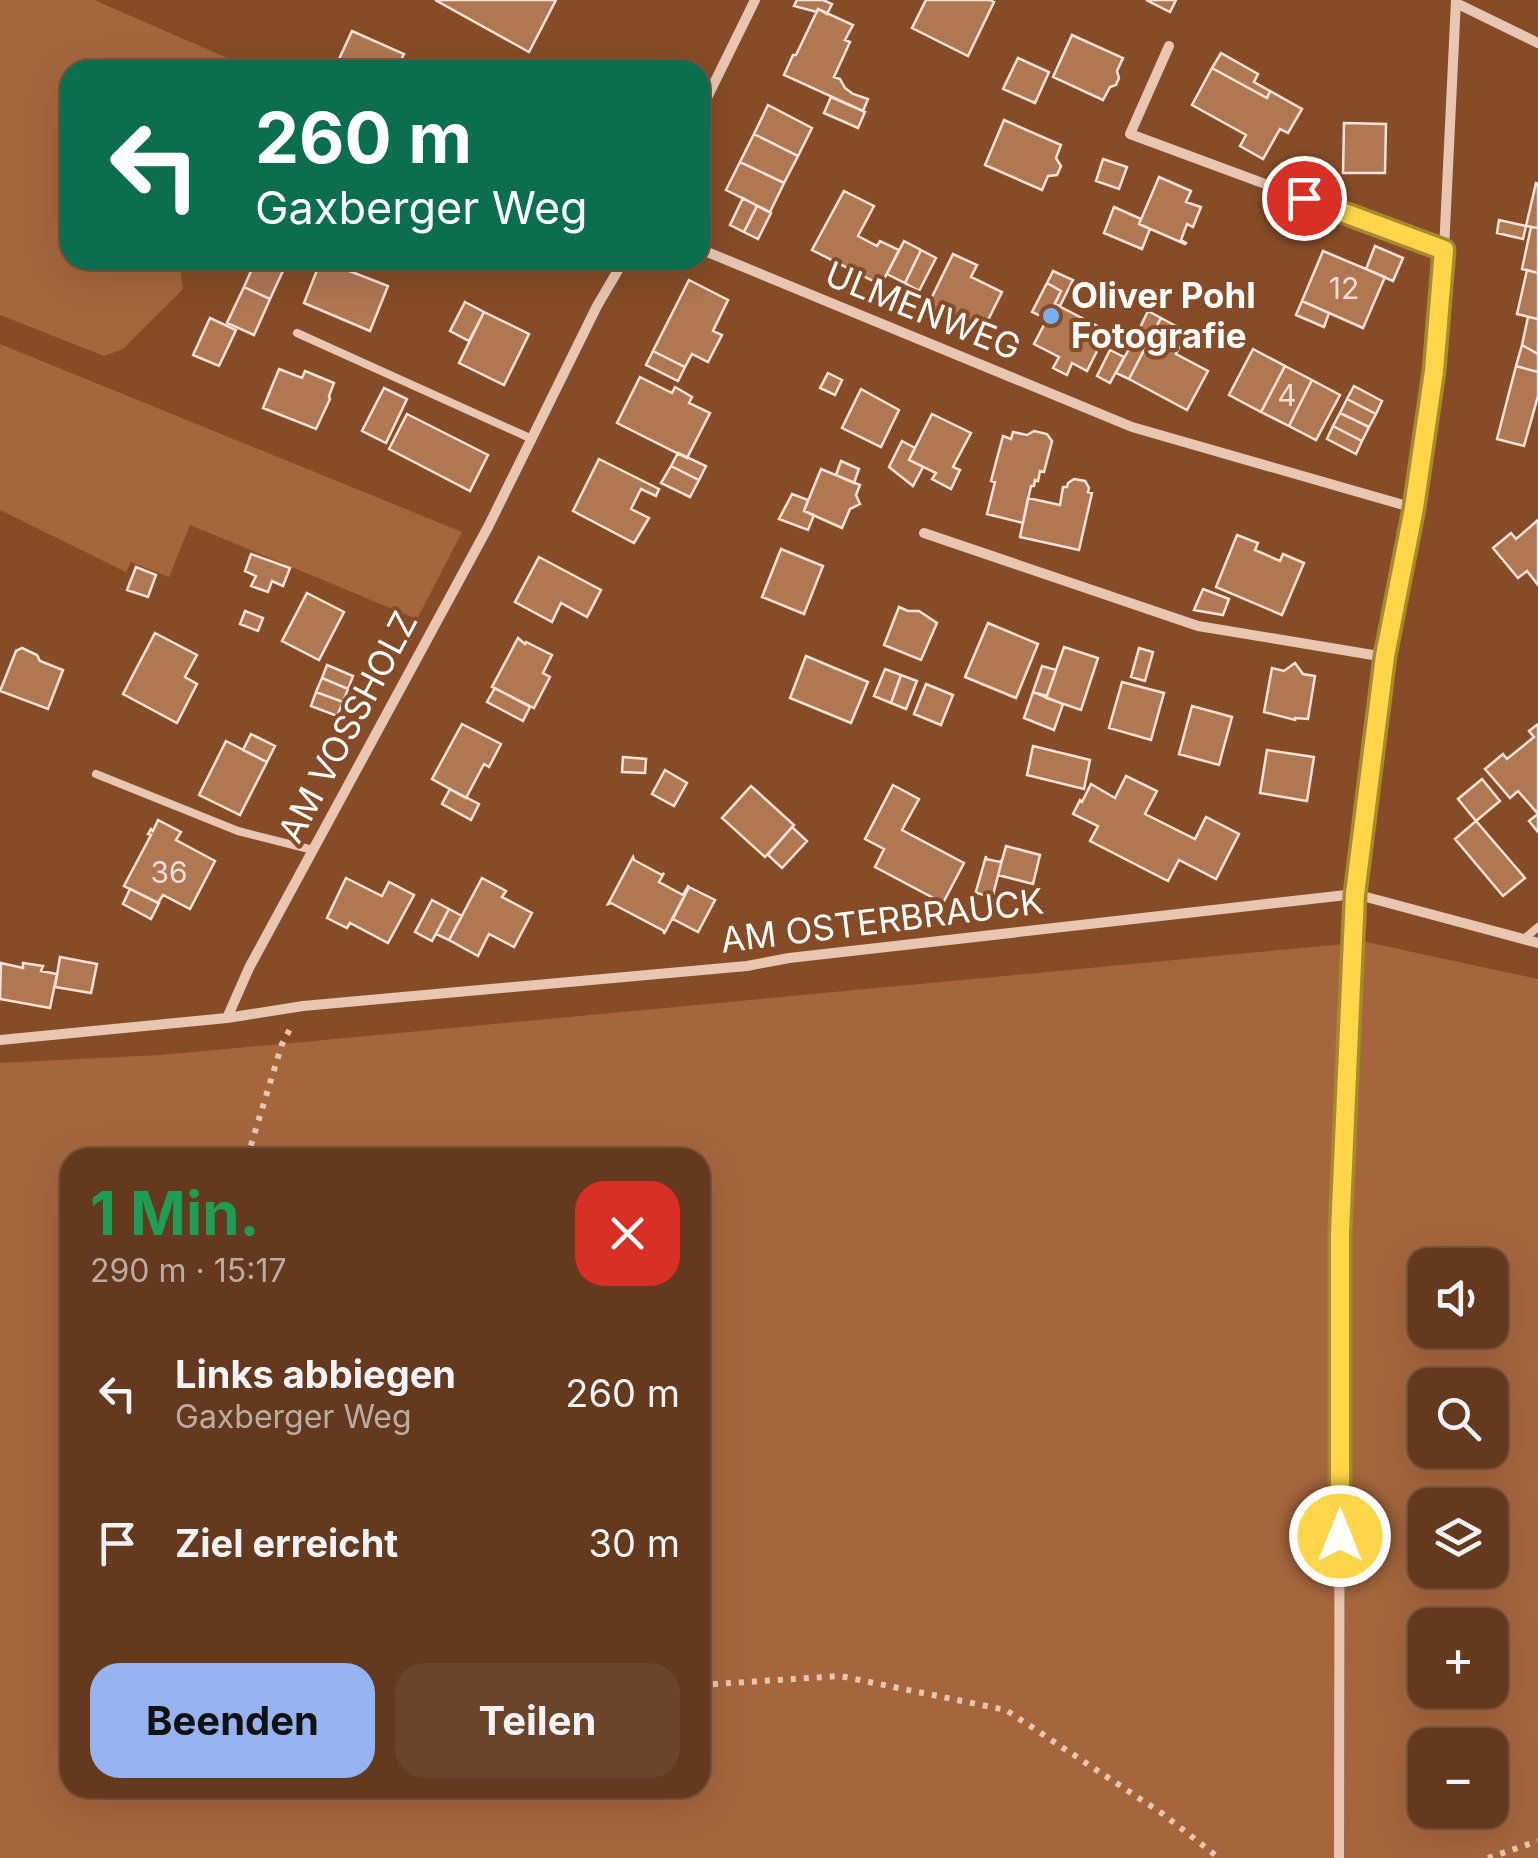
<!DOCTYPE html>
<html lang="de">
<head>
<meta charset="utf-8">
<style>
	:root { --surface:#64391d; --page:#6c442a; --text:#f1f3f6; --muted:#bbaca4; --line:#78533b; --accent:#95b2f1 }
	body { margin:0; font-family:Inter,sans-serif; background:var(--page); color:var(--text); height:100vh; display:flex; flex-direction:column; font-size:38px; white-space:nowrap }
	* { box-sizing:border-box; margin:0 }
	p { font-size:32px; color:var(--muted) }
	.icon { flex:none; width:55px; height:55px; fill:none; stroke:currentColor; stroke-width:2; stroke-linecap:round; stroke-linejoin:round }
	.map { position:relative; flex:1; overflow:hidden }
	.sheet { position:absolute; left:60px; top:1148px; width:650px; height:650px; display:flex; flex-direction:column; background:var(--surface); border-radius:30px; box-shadow:0 10px 40px #0002,0 0 0 2px var(--line) }
	.sheet>* { flex:none }
	.hud { position:absolute; left:60px; top:60px; width:650px; height:210px; border-radius:30px; box-shadow:0 10px 40px #0002,0 0 0 2px var(--line); background:#0b6e4f; color:#fff; overflow:hidden }
	.tools { position:absolute; left:1408px; top:1248px; display:grid; gap:20px }
	.tools a { display:grid; place-items:center; width:100px; height:100px; border-radius:20px; background:var(--surface); box-shadow:0 10px 40px #0002,0 0 0 2px var(--line); font-size:50px }
	.pin { position:absolute; display:grid; place-items:center; width:85px; height:85px; color:#fff; margin:-42px; border:5px solid #fff; border-radius:50%; box-shadow:0 2px 10px #0007 }
	.me { position:absolute; width:110px; margin:-55px; rotate:0deg; stroke-linejoin:round; filter:drop-shadow(0 0 8px #0008) }
	.turn { display:flex; align-items:center; gap:35px; height:210px; padding:0 30px; font-size:45px }
	.turn .icon { width:130px; height:130px; stroke-width:2.5 }
	.turn b { display:block; font-size:70px; line-height:85px }
	.round { display:grid; place-items:center; flex:none; width:105px; height:105px; border-radius:30px; background:var(--page) }
	.overview { display:flex; align-items:center; justify-content:space-between; height:170px; padding:0 30px }
	h1 { font-size:60px; font-weight:700; line-height:75px; color:#1e9e55 }
	.cta { display:flex; gap:20px; margin-top:auto; padding:20px 30px }
	.cta a { flex:1; height:115px; border-radius:30px; background:var(--accent); color:#111; font-size:40px; font-weight:700; line-height:115px; text-align:center }
	.cta a+a { background:var(--page); color:var(--text) }
	ul { padding:0; list-style:none }
	li { display:flex; align-items:center; gap:30px; height:150px; padding:0 30px }
	li div { flex:1 }
	li b { display:block; font-size:38px }
	li em { font-style:normal }
	.map>svg:first-child { display:block }
</style>
</head>
<body>
<div class="map">
<svg width="1538" height="1858" viewBox="0 0 1538 1858">
	<rect width="100%" height="100%" fill="#864c27"/>
	<path fill="#a5663e" fill-rule="evenodd" d="M0,0H94L255,70H70V260H179L183,289L123,349L104,356L0,315Z
		M0,344L462,532L417,619L190,525L169,577L131,562L126,572L0,510Z
		M1366,942L1538,979V1858H0V1063L160,1055L282,1044ZM70,1158H700V1788H70ZM1425,1265H1490V1330H1425ZM1425,1385H1490V1450H1425ZM1425,1505H1490V1570H1425ZM1425,1625H1490V1690H1425ZM1425,1745H1490V1810H1425Z"/>
	<path fill="#b07753" stroke="#f6e2d6" stroke-width="2.5" d="M435,0H556L529,52Z
		M797,0H823L832,4L827,14L818,9L817,12L794,6Z
		M926,0H990L994,2L968,56L912,28Z
		M1146,0H1176L1170,12Z
		M818,9L853,25L845,40L850,42L834,77L840,79L845,88L853,94L868,99L863,111L784,75L793,55H796Z
		M352,31L404,54L396,70H334Z
		M1072,35L1123,58L1117,71L1119,78L1116,85L1110,87L1103,100L1053,77Z
		M1221,53L1258,74L1254,82L1270,91L1267,98L1212,68Z
		M1018,58L1049,72L1035,103L1003,89Z
		M1212,68L1267,98L1270,91L1302,109L1288,133L1280,129L1263,159L1240,146L1246,135L1192,105Z
		M831,97L865,112L858,128L824,113Z
		M768,105L812,128L798,156L754,134Z
		M1004,120L1061,145L1056,158L1061,166L1057,175L1048,176L1042,190L985,165Z
		M1344,123L1386,124L1385,173H1343Z
		M754,134L798,156L784,183L740,162Z
		M1103,159L1127,167L1119,189L1096,181Z
		M740,162L784,183L770,212L726,190Z
		M1159,177L1191,191L1186,202L1201,207L1193,227L1187,224L1181,240L1186,243L1185,244L1139,224Z
		M1536,183L1538,184V228L1526,226Z
		M844,191L874,206L858,236L877,246L880,241L899,250L881,285L812,250Z
		M743,198L757,206L744,232L730,225Z
		M757,206L771,213L758,239L744,232Z
		M1114,207L1141,219L1139,224L1150,229L1142,249L1104,233Z
		M1499,220L1526,226L1523,239L1497,233Z
		M1531,227L1538,228V273L1522,269Z
		M904,241L921,250L905,283L887,274Z
		M1375,246L1403,258L1393,281L1366,269Z
		M921,250L936,258L919,291L905,283Z
		M1323,251L1385,277L1363,328L1302,301Z
		M953,254L977,265L971,277L1002,292L982,332L928,305Z
		M256,260H288L270,299L244,287Z
		M321,260L388,286L370,331L304,303Z
		M1527,270L1538,273V319L1517,314Z
		M1053,271L1073,280L1060,306L1055,304L1061,291L1047,283Z
		M689,280L728,300L713,331L722,335L708,362L692,354L685,367L653,351Z
		M1047,283L1061,291L1047,319L1032,312Z
		M244,287L270,299L254,335L227,323Z
		M1302,301L1329,313L1324,327L1296,315Z
		M465,302L484,312L469,341L450,331Z
		M1055,304L1107,331L1087,371L1072,363L1067,375L1053,368L1059,357L1034,344Z
		M1148,311L1161,318L1148,342L1136,336Z
		M484,312L529,334L504,385L459,363Z
		M1528,317L1538,319V354L1522,345Z
		M210,318L236,330L219,366L193,355Z
		M1161,318L1187,332L1176,354L1208,371L1187,410L1129,379Z
		M1136,336L1148,342L1129,379L1116,373Z
		M1522,345L1538,354V372L1516,366Z
		M1253,349L1285,366L1261,412L1229,395Z
		M1110,350L1124,357L1110,383L1097,376Z
		M653,351L685,367L678,381L646,365Z
		M1285,366L1312,380L1289,426L1261,412Z
		M1516,366L1538,372V396L1524,446L1497,439Z
		M279,369L302,378L305,371L334,383L329,396L330,399L316,429L263,408Z
		M828,373L842,380L835,395L820,388Z
		M640,377L672,393L675,387L692,397L689,403L710,413L687,458L617,423Z
		M1312,380L1340,395L1316,440L1289,426Z
		M1354,386L1382,401L1376,414L1347,399Z
		M384,388L407,399L386,443L362,431Z
		M861,389L899,410L881,447L842,428Z
		M1347,399L1376,414L1369,427L1340,413Z
		M1340,413L1369,427L1362,441L1333,426Z
		M407,414L488,455L470,491L389,449Z
		M932,414L971,433L953,467L960,470L951,489L932,479L936,473L909,460Z
		M1333,426L1362,441L1356,454L1327,439Z
		M1034,431L1047,434L1052,441L1044,472L1040,471L1038,481L1035,480L1034,486H1031L1023,523L987,514L995,482L991,481L1003,436L1011,439L1013,432L1027,435Z
		M902,441L915,448L909,460L923,467L913,486L889,467Z
		M678,453L706,466L699,480L671,466Z
		M599,459L659,489L656,496L641,489L631,509L649,518L634,543L573,511Z
		M841,461L859,469L854,483L836,475Z
		M671,466L699,480L690,497L661,483Z
		M821,469L860,485L856,495L860,504L850,509L842,528L804,511Z
		M1074,479L1085,481L1089,488L1088,492L1092,493L1079,550L1020,537L1028,498L1060,505L1063,487H1067L1068,483Z
		M792,494L808,500L804,511L814,515L808,530L779,519Z
		M1538,520V585L1527,571L1518,578L1493,548L1511,533L1516,539Z
		M1237,535L1258,543L1255,550L1280,561L1283,554L1304,563L1282,615L1216,587Z
		M781,549L823,566L804,614L762,597Z
		M251,554L290,568L283,586L272,581L268,592L251,586L256,576L245,571Z
		M539,557L601,590L587,617L561,603L552,622L515,602Z
		M136,567L156,575L148,597L127,590Z
		M1203,589L1229,599L1223,615L1194,610Z
		M307,593L344,612L319,660L282,641Z
		M899,607L908,611H919L937,623L921,660L884,645Z
		M245,611L263,618L258,631L240,624Z
		M988,623L1038,644L1016,698L965,677Z
		M155,633L197,655L185,677L197,684L177,723L123,694Z
		M518,638L525,644L526,642L552,655L543,673L550,677L534,708L492,687Z
		M1064,647L1098,658L1081,710L1046,698Z
		M22,648L37,655L40,661L63,670L48,709L0,691L16,651Z
		M1139,648L1153,652L1145,681L1131,677Z
		M806,656L868,682L851,723L790,698Z
		M1295,663L1303,674L1315,676L1308,719L1295,718V720L1264,712L1272,668L1284,671Z
		M327,665L353,676L348,689L322,678Z
		M1042,666L1056,670L1047,696L1033,692Z
		M885,669L901,675L891,703L874,696Z
		M901,675L917,681L906,709L891,703Z
		M322,678L348,689L343,702L316,692Z
		M1122,682L1164,693L1151,740L1109,728Z
		M926,684L953,695L941,725L914,714Z
		M495,688L530,707L523,721L487,702Z
		M316,692L343,702L337,716L311,706Z
		M1033,692L1063,704L1054,730L1024,718Z
		M1192,706L1232,717L1219,765L1179,754Z
		M462,724L501,744L489,767L484,764L466,798L432,779Z
		M1538,724V832L1529,821L1538,814L1518,791L1510,798L1485,769L1503,754L1507,759L1534,737L1529,731Z
		M251,734L275,746L267,762L243,750Z
		M226,741L267,762L240,815L199,795Z
		M1033,746L1090,760L1084,789L1027,775Z
		M1267,750L1314,757L1307,801L1260,793Z
		M623,757L646,759L645,773L622,772Z
		M665,770L687,783L674,806L652,794Z
		M1126,776L1157,791L1145,814L1195,839L1206,817L1239,834L1216,879L1179,860L1168,881L1090,841L1098,826L1073,814L1080,800L1082,802L1091,784L1115,798Z
		M1482,779L1500,801L1476,821L1458,799Z
		M893,785L919,799L902,830L964,863L943,903L875,867L884,849L865,839Z
		M751,786L794,825L765,857L722,818Z
		M450,789L479,804L471,820L442,804Z
		M158,820L181,832L176,840L215,861L190,909L163,895L158,903L124,886L151,835L148,834L151,829L153,831Z
		M1476,821L1525,878L1503,896L1455,839Z
		M792,827L807,841L782,868L768,855Z
		M1006,846L1040,855L1033,884L998,875Z
		M986,856V859L1000,862L1002,860L992,899L991,897L977,893L975,895Z
		M633,857L634,860L662,875L664,873L659,882L683,895L688,886L689,887L664,934V931L611,903L608,904Z
		M346,878L382,896L389,882L414,895L388,943L350,923L347,928L327,918Z
		M482,878L506,891L502,897L532,913L514,947L489,934L478,956L449,940Z
		M689,887L715,900L698,932L673,919Z
		M130,889L159,903L151,919L123,904Z
		M432,900L449,909L432,941L415,932Z
		M449,909L462,916L449,940L436,934Z
		M60,957L97,964L91,993L55,987Z
		M1,963L23,968V963L43,966L41,971L57,974L50,1008L0,999Z"/>
	<g fill="none" stroke-linecap="round" stroke-linejoin="round">
		<path stroke="#e8c6b2" stroke-width="6" stroke-dasharray="5 8" stroke-linecap="butt" d="M247,1158L282,1044L290,1029
			M700,1685L840,1676L1006,1710L1163,1814L1219,1858
			M1488,1858L1538,1841"/>
		<path stroke="#e8c6b2" stroke-width="8" d="M297,333L532,439
			M96,774L238,831L313,850
			M1524,939L1538,927"/>
		<path stroke="#e8c6b2" stroke-width="10" d="M1456,3L1538,43
			M1169,46L1130,134L1444,250
			M451,70L461,64L494,70L533,67L551,70
			M700,112L755,0
			M700,249L1132,427L1414,508
			M924,533L1198,626L1385,657
			M227,1018L249,968L488,527L597,306L624,260
			M0,1040L227,1018L303,1006L747,966L789,958L1355,894L1538,943
			M1339,1858L1340,1232L1355,894L1385,657L1414,508L1434,371L1444,250L1456,0"/>
	</g>
	<g fill="none" stroke-linecap="round" stroke-linejoin="round">
		<g stroke="#a68a30" stroke-width="25">
			<path id="route" d="M1304,198L1444,250L1434,371L1414,508L1385,656L1355,894L1340,1232V1536"/>
		</g>
		<use href="#route" stroke="#ffd54a" stroke-width="18"/>
	</g>
	<circle fill="#77aff1" stroke="#864c27" stroke-width="4" cx="1051" cy="316" r="10"/>
	<g text-anchor="middle" stroke-width="8" stroke-linejoin="round" paint-order="stroke">
		<g font-size="30" fill="#ebddd4">
			<text x="1344" y="299">12</text>
			<text x="1287" y="406">4</text>
			<text x="169" y="883">36</text>
		</g>
		<g font-size="35" font-weight="bold" fill="#fff" stroke="#864c27" text-anchor="start">
			<text x="1071" y="308">Oliver Pohl<tspan x="1071" dy="40">Fotografie</tspan></text>
		</g>
		<g font-size="35" fill="#fff" stroke="#864c27">
			<text transform="translate(923 311) rotate(22)" y="12">ULMENWEG</text>
			<text transform="translate(348 727) rotate(-62)" y="12">AM VOSSHOLZ</text>
			<text transform="translate(882 921) rotate(-7)" y="12">AM OSTERBRAUCK</text>
		</g>
	</g>
</svg>
<div class="tools">
<a><svg class="icon" aria-label="sound" viewBox="0 0 24 24"><path d="M4 9h4l5-4v14l-5-4H4zM17 9q2 3 0 6"/></svg></a>
<a><svg class="icon" aria-label="search" viewBox="0 0 24 24"><circle cx="10" cy="10" r="6"/><path d="M15 15l6 6"/></svg></a>
<a><svg class="icon" aria-label="layers" viewBox="0 0 24 24"><path d="M12 4l9 5-9 5-9-5zM3 14l9 5 9-5"/></svg></a>
<a>+</a>
<a>−</a>
</div>
<div class="pin" style="left:1304px;top:198px;background:#d93025"><svg class="icon" aria-label="arrive" viewBox="0 0 24 24"><path d="M6 21V4h12l-3 4 3 4H6"/></svg></div>
<svg class="me" style="left:1340px;top:1536px" viewBox="-20 -20 40 40"><circle r="17" fill="#ffd54a" stroke="#fff" stroke-width="3"/><path d="M0-11L8 9 0 5-8 9z" fill="#fff"/></svg>
<div class="hud">
<div class="turn"><svg class="icon" aria-label="left" viewBox="0 0 24 24"><path d="M17 20v-9H6M10 6l-5 5 5 5"/></svg><div><b>260 m</b>Gaxberger Weg</div></div>
</div>
<section class="sheet">
<div class="overview"><div><h1>1 Min.</h1><p>290 m · 15:17</p></div><a class="round" style="background:#d93025;color:#fff"><svg class="icon" aria-label="close" viewBox="0 0 24 24"><path d="M6 6l12 12M18 6L6 18"/></svg></a></div>
<ul>
<li><svg class="icon" aria-label="left" viewBox="0 0 24 24"><path d="M17 20v-9H6M10 6l-5 5 5 5"/></svg><div><b>Links abbiegen</b><p>Gaxberger Weg</p></div><em>260 m</em></li>
<li><svg class="icon" aria-label="arrive" viewBox="0 0 24 24"><path d="M6 21V4h12l-3 4 3 4H6"/></svg><div><b>Ziel erreicht</b></div><em>30 m</em></li>
</ul>
<div class="cta"><a>Beenden</a><a>Teilen</a></div>
</section>
</div>
</body>
</html>
